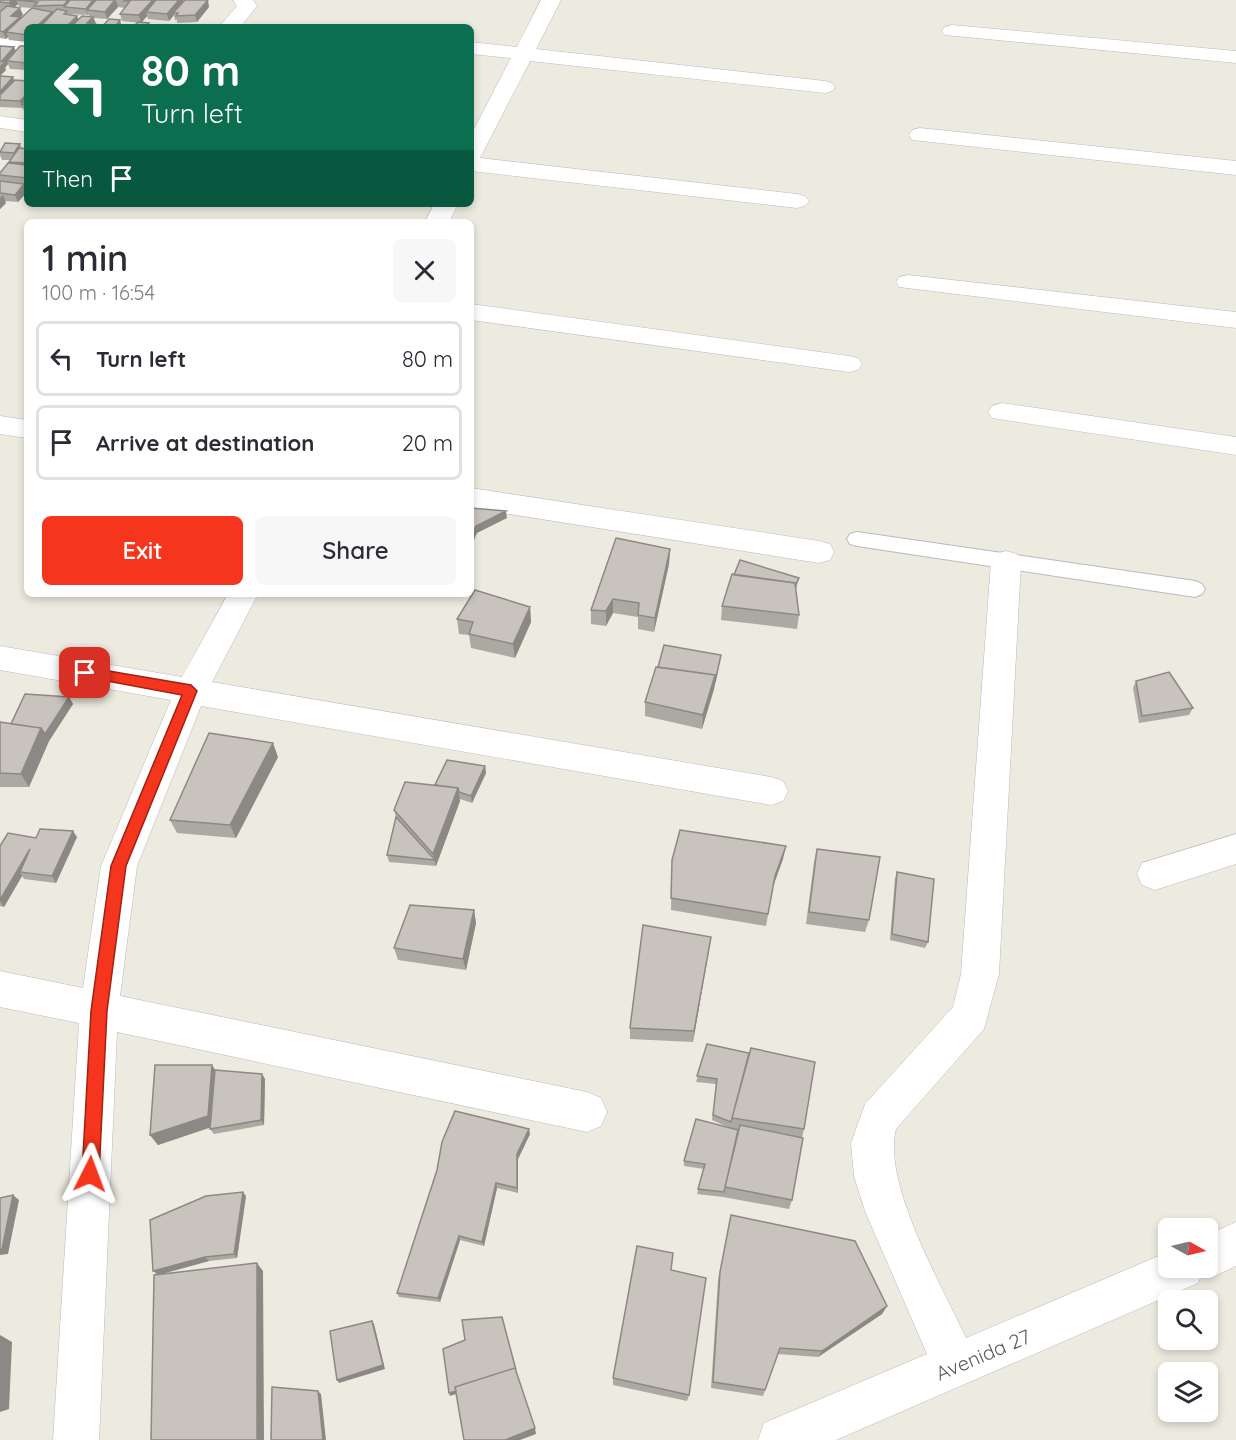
<!DOCTYPE html>
<html lang="en">
<head>
<meta charset="utf-8">
<style>
	:root { --surface:#fff; --page:#f7f7f7; --text:#2b2b33; --muted:#7c7c81; --line:#e1e1e2; --accent:#f5351d }
	body { margin:0; font-family:Quicksand,sans-serif; background:var(--page); color:var(--text); height:100vh; display:flex; flex-direction:column; font-size:22px; white-space:nowrap }
	* { box-sizing:border-box; margin:0 }
	p { font-size:20px; color:var(--muted) }
	.icon { flex:none; width:33px; height:33px; fill:none; stroke:currentColor; stroke-width:2; stroke-linecap:round; stroke-linejoin:round }
	.map { position:relative; flex:1; overflow:hidden }
	.details { position:absolute; left:24px; top:219px; width:450px; height:378px; display:flex; flex-direction:column; background:var(--surface); border-radius:9px; box-shadow:0 3px 9px #0003 }
	.details>* { flex:none }
	.guide { position:absolute; left:24px; top:24px; width:450px; height:183px; border-radius:9px; box-shadow:0 3px 9px #0003; background:#0b6e4f; color:#fff; overflow:hidden }
	.needle { width:39px; rotate:98deg }
	.tools { position:absolute; left:1158px; top:1218px; display:grid; gap:12px }
	.tools a { display:grid; place-items:center; width:60px; height:60px; border-radius:9px; background:var(--surface); box-shadow:0 3px 9px #0003; font-size:30px }
	.pin { position:absolute; display:grid; place-items:center; width:51px; height:51px; color:#fff; margin:-26px; border-radius:12px; box-shadow:0 3px 9px #0006 }
	.me { position:absolute; width:66px; margin:-33px; rotate:3deg; stroke-linejoin:round; filter:drop-shadow(0 0 4px #0008) }
	.turn { display:flex; align-items:center; gap:21px; height:126px; padding:0 18px; font-size:27px }
	.turn .icon { width:78px; height:78px; stroke-width:2.5 }
	.turn b { display:block; font-size:42px; line-height:51px }
	.then { display:flex; align-items:center; height:57px; padding:0 18px; background:#0003; gap:12px; font-size:22px }
	.round { display:grid; place-items:center; flex:none; width:63px; height:63px; border-radius:9px; background:var(--page) }
	.head { display:flex; align-items:center; justify-content:space-between; height:102px; padding:0 18px }
	h1 { font-size:36px; font-weight:600; line-height:45px }
	.primary-button { display:flex; gap:12px; margin-top:auto; padding:12px 18px }
	.primary-button a { flex:1; height:69px; border-radius:9px; background:var(--accent); color:#fff; font-size:24px; font-weight:600; line-height:69px; text-align:center }
	.primary-button a+a { background:var(--page); color:var(--text) }
	ul { padding:0; list-style:none }
	li { display:flex; align-items:center; gap:18px; height:75px; margin:0 12px 9px; padding:0 6px; border:3px solid var(--line); border-radius:9px }
	li div { flex:1 }
	li b { display:block; font-size:22px }
	li em { font-style:normal }
	.map>svg:first-child { display:block }
</style>
</head>
<body>
<div class="map">
<svg width="1236" height="1440" viewBox="0 0 1236 1440">
	<rect width="100%" height="100%" fill="#edeadf"/>
	<g fill="none" stroke-linecap="round" stroke-linejoin="round">
		<g stroke="#b8bac0" stroke-width="2">
			<path id="service" d="M857,532L1195,581L1202,584L1205,589L1202,594L1195,597L857,546L850,544L847,539L850,534Z"/>
		</g>
		<g stroke="#b8bac0" stroke-width="1">
			<path id="minor" d="M233,0H253L257,6L240,27H219L237,6Z
				M541,0H561L536,49L825,81L832,83L835,87L832,91L825,93L530,61L480,158L797,194L805,196L809,201L805,206L797,208L471,171V135L511,58L471,54V42L517,47Z
				M952,25L1236,51V63L945,35L942,31L945,27Z
				M0,37L27,41V53L0,49Z
				M0,116L27,120V132L0,128Z
				M920,128L1236,161V175L912,140L909,135L912,130Z
				M434,204H458L449,222H425Z
				M908,275L1236,312V328L899,287L896,282L899,277Z
				M471,304L849,356L858,358L862,364L858,370L849,372L471,320Z
				M1002,403L1236,437V455L992,418L988,412L992,406Z
				M0,416L27,420V438L0,434Z
				M471,488L819,541L830,544L834,552L830,560L819,563L471,508Z
				M1006,551L1017,554L1021,562L999,974L984,1029L896,1129C882,1183 942,1286 966,1338L1168,1252V1268H1208V1235L1236,1222V1266L1208,1279L1201,1276L1198,1283L836,1440H758L764,1423L927,1354L865,1211L854,1176L851,1143L865,1104L953,1007L961,974L991,562L995,554Z
				M228,594H258L212,682L771,777L783,781L788,791L783,801L771,805L201,706L137,866L120,996L587,1092L601,1098L607,1112L601,1126L587,1132L117,1032L99,1440H53L79,1023L0,1007V971L83,988L101,866L171,700L0,670V646L182,677Z
				M1236,834V864L1155,890L1142,885L1137,874L1142,863Z"/>
		</g>
		<use href="#service" fill="#fff" fill-rule="evenodd"/>
		<use href="#minor" fill="#fff" fill-rule="evenodd"/>
	</g>
	<path fill="#aca9a3" fill-rule="evenodd" d="M0,0H183L184,1L209,7L197,22L177,23V20H175L174,15L169,21L148,19L147,16L141,23L122,21L120,14L125,8L118,7L107,19L94,18L96,24L27,27V42L9,40L8,37L6,39L0,38ZM18,4L19,7L31,8L20,19V17L23,15L15,7ZM68,14L89,15V17L78,19L77,16Z
		M0,46L14,47L16,51L27,46V70L10,69L8,64L5,68L6,70L0,76L15,80L27,81V112L24,111L23,108L0,107Z
		M20,144L22,149H27V185H25L27,192L18,202L5,201L6,203L0,209V173L9,163V162L10,160H2L0,155V151Z
		M670,549L669,564L654,632L638,629V617L613,613L606,626L591,624V610Z
		M799,578L796,590L799,615L797,629L721,620L722,606Z
		M530,607L531,622L515,658L471,648L469,635L459,634L457,619Z
		M721,655L714,689L702,729L645,716V702Z
		M1136,681L1193,708L1189,715L1139,723L1133,688Z
		M69,697L73,704L49,741L29,787H0V722L11,724Z
		M278,757L236,838L177,833L170,820Z
		M485,766L486,773L472,803L460,799V801L436,866L389,862L387,855L396,817L394,810L435,785Z
		M77,837L56,883L24,879L22,876L4,907L0,906V846L36,838Z
		M817,849L869,920L865,932L806,924L814,862Z
		M783,859L773,887L766,926L671,910L672,860Z
		M897,872L928,942L925,948L890,940L895,878Z
		M474,910L476,923L466,970L398,960L394,948Z
		M709,949L693,1042L630,1039V1028Z
		M707,1044L804,1129L802,1138L792,1200L789,1209L723,1197L697,1194L704,1169L684,1166V1161L730,1128L712,1120L716,1084L696,1082Z
		M212,1065L215,1070L262,1074L265,1079L264,1125L214,1134L210,1129V1127L158,1145L150,1135Z
		M530,1134L518,1159V1193L497,1188L484,1246L460,1240L440,1302L399,1297L397,1293Z
		M246,1196L237,1258L209,1261L165,1273L263,1271L156,1274Z
		M729,1223L887,1306L882,1314L818,1357L778,1354L763,1396L711,1388L718,1280Z
		M671,1270L689,1395L687,1401L613,1385V1378Z"/>
	<path fill="#8c8984" d="M12,0H21H16L18,4L11,10L9,3Z
		M93,0H102L87,10L88,16L86,9Z
		M116,0L118,7L107,19L105,12Z
		M153,0H160L146,12L147,16L141,23L139,15Z
		M179,0H183L184,3L173,13L174,15L169,21L167,14Z
		M208,0L209,7L197,22L195,15Z
		M20,8L23,15L20,17L22,24L6,32L8,37L6,39L3,32L11,16Z
		M52,12L54,19L46,27H36Z
		M77,16L80,23L76,27H66Z
		M93,17L96,24L87,23Z
		M120,20L122,27H115Z
		M14,47L17,54L7,61L8,64L5,68L6,70L0,76V66L3,63L2,61Z
		M13,77L16,84L0,100V92Z
		M27,94V104H22L23,109L20,101Z
		M24,184L27,192L18,202L15,195Z
		M3,195L6,203L0,209V198Z
		M506,511L507,518L477,533L471,547V537L476,526Z
		M670,549L669,564L654,632L655,618Z
		M613,599V613L606,626V611Z
		M530,607L531,622L515,658L513,644Z
		M721,655L714,689L702,729L703,715Z
		M69,697L73,704L49,741L29,787L21,774L41,728Z
		M273,743L278,757L236,838L230,825Z
		M485,766L486,773L472,803L471,796Z
		M458,788L460,801L436,866L433,854Z
		M73,831L77,837L56,883L52,876Z
		M786,846L783,859L772,889L775,876Z
		M30,849L20,872L22,876L4,907L0,901V900Z
		M474,910L476,923L466,970L463,959Z
		M711,937L709,949L693,1042L694,1031Z
		M212,1065L218,1075L215,1126L158,1145L150,1135Z
		M262,1074L265,1079L264,1125L261,1120Z
		M529,1129L530,1134L518,1159V1193L517,1188V1154Z
		M496,1183L497,1188L484,1246L482,1242Z
		M243,1192L246,1196L237,1258L234,1254Z
		M13,1195L19,1200L8,1254L0,1255V1250Z
		M459,1236L460,1240L440,1302L438,1298Z
		M205,1257L209,1261L158,1275L153,1271Z
		M257,1263L263,1271L264,1440H257Z
		M887,1306L882,1314L818,1357L822,1351Z
		M372,1321L374,1324L385,1369L339,1383L337,1380Z
		M0,1335L12,1342L9,1409L0,1412Z
		M517,1374L450,1396L449,1393Z
		M318,1391L321,1394L326,1440H323Z
		M535,1428L536,1434L520,1440H505Z"/>
	<path fill="#c8c4bd" stroke="#8c8984" stroke-width="1.5" d="M0,0H12L9,3L0,2Z
		M16,0H68L64,5L34,6L38,2Z
		M70,0H93L86,9L64,7Z
		M96,0H115L105,12L87,10Z
		M125,0H153L139,15L120,14L130,1H124Z
		M156,0H179L167,14L146,12Z
		M185,0H208L195,15L176,16L178,13H173Z
		M7,6L20,8L11,16L20,17L3,32L0,31V12Z
		M32,8L52,12L36,27H27V35L6,32Z
		M57,9L67,11L64,14L77,16L66,27H40Z
		M82,16L93,17L87,23L100,25L98,27H71Z
		M109,19L120,20L115,27H117H102Z
		M138,22L149,23L146,27H133Z
		M0,46L14,47L2,61H0Z
		M20,46H27V63L7,61Z
		M0,76L13,77L0,92Z
		M15,80L27,81V94L20,101L0,100V95Z
		M27,98V105L22,104Z
		M5,143L20,144L14,153L0,152Z
		M19,148L27,149V163L9,162Z
		M8,163L27,165V178L0,175V173Z
		M0,181L24,184L15,195L0,193Z
		M471,508L506,511L476,526L471,537Z
		M616,538L670,549L655,618L638,615L639,603L613,599L606,611L591,610Z
		M740,560L799,578L795,586V583L734,575Z
		M732,574L795,583L799,615L722,606Z
		M475,590L530,607L513,644L469,634L473,622L457,619Z
		M664,645L721,655L715,682V675L658,667Z
		M656,667L715,675L703,715L645,702Z
		M1169,672L1193,708L1142,716L1136,681Z
		M25,694L69,697L45,734L41,728L11,724Z
		M0,722L41,728L21,774L0,773Z
		M209,733L273,743L230,825L170,820Z
		M447,760L485,766L471,796L459,792L458,788L435,785Z
		M405,782L458,788L433,854L394,810Z
		M396,817L435,860L387,855Z
		M40,829L73,831L52,876L20,872L30,849L0,900V846L8,833L36,838Z
		M680,830L786,846L775,876L768,914L671,898L672,860Z
		M817,849L880,857L869,920L809,912Z
		M897,872L934,879L928,942L892,934Z
		M410,905L474,910L463,959L394,948Z
		M643,925L711,937L694,1031L630,1028Z
		M707,1044L749,1053L731,1122L713,1115L717,1079L697,1076Z
		M751,1048L815,1062L804,1129L732,1118Z
		M155,1065H212L208,1116L150,1135Z
		M215,1070L262,1074L261,1120L210,1129Z
		M455,1111L529,1129L517,1154V1188L496,1183L482,1242L459,1236L438,1298L397,1293L437,1170L442,1142Z
		M696,1119L738,1130L724,1192L698,1189L705,1164L684,1161Z
		M740,1125L803,1138L792,1200L725,1187Z
		M243,1192L234,1254L205,1257L153,1271L150,1220L206,1196Z
		M13,1195L2,1249L0,1250V1198Z
		M731,1215L855,1241L887,1306L822,1351L780,1348L765,1390L713,1382L720,1272Z
		M637,1246L673,1253L671,1270L706,1278L689,1395L613,1378Z
		M257,1263V1440H151L154,1275Z
		M502,1317L516,1370L515,1368L455,1387L456,1391L449,1393L443,1349L465,1340L462,1320Z
		M372,1321L383,1365L337,1380L330,1331Z
		M515,1368L535,1428L505,1440H464L455,1387Z
		M272,1387L318,1391L323,1440H271Z"/>
	<path fill="#f5351d" stroke="#9f2213" stroke-width="1.5" d="M85,667L191,685L197,691L126,866L107,1011L99,1174L96,1180L90,1182L84,1180L82,1174L91,1011L111,866L182,695L80,676V669Z"/>
	<g text-anchor="middle" stroke-width="6" stroke-linejoin="round" paint-order="stroke">
		<g font-size="20" fill="#585c62" stroke="#fff">
			<text transform="translate(983 1355) rotate(-23)" y="7">Avenida 27</text>
		</g>
	</g>
</svg>
<div class="tools">
<a><svg class="needle" viewBox="-14 -14 28 28"><path d="M0-13l5 13h-10z" fill="#e53935"/><path d="M0 13l5-13h-10z" fill="#7c7c81"/></svg></a>
<a><svg class="icon" aria-label="search" viewBox="0 0 24 24"><circle cx="10" cy="10" r="6"/><path d="M15 15l6 6"/></svg></a>
<a><svg class="icon" aria-label="layers" viewBox="0 0 24 24"><path d="M12 4l9 5-9 5-9-5zM3 14l9 5 9-5"/></svg></a>
</div>
<div class="pin" style="left:85px;top:673px;background:#d93025"><svg class="icon" aria-label="arrive" viewBox="0 0 24 24"><path d="M6 21V4h12l-3 4 3 4H6"/></svg></div>
<svg class="me" style="left:90px;top:1174px" viewBox="-20 -20 40 40"><path d="M0-17L14 15 0 8-14 15z" fill="#f5351d" stroke="#fff" stroke-width="4"/></svg>
<div class="guide">
<div class="turn"><svg class="icon" aria-label="left" viewBox="0 0 24 24"><path d="M17 20v-9H6M10 6l-5 5 5 5"/></svg><div><b>80 m</b>Turn left</div></div>
<div class="then">Then<svg class="icon" aria-label="arrive" viewBox="0 0 24 24"><path d="M6 21V4h12l-3 4 3 4H6"/></svg></div>
</div>
<section class="details">
<div class="head"><div><h1>1 min</h1><p>100 m · 16:54</p></div><a class="round"><svg class="icon" aria-label="close" viewBox="0 0 24 24"><path d="M6 6l12 12M18 6L6 18"/></svg></a></div>
<ul>
<li><svg class="icon" aria-label="left" viewBox="0 0 24 24"><path d="M17 20v-9H6M10 6l-5 5 5 5"/></svg><div><b>Turn left</b></div><em>80 m</em></li>
<li><svg class="icon" aria-label="arrive" viewBox="0 0 24 24"><path d="M6 21V4h12l-3 4 3 4H6"/></svg><div><b>Arrive at destination</b></div><em>20 m</em></li>
</ul>
<div class="primary-button"><a>Exit</a><a>Share</a></div>
</section>
</div>
</body>
</html>
